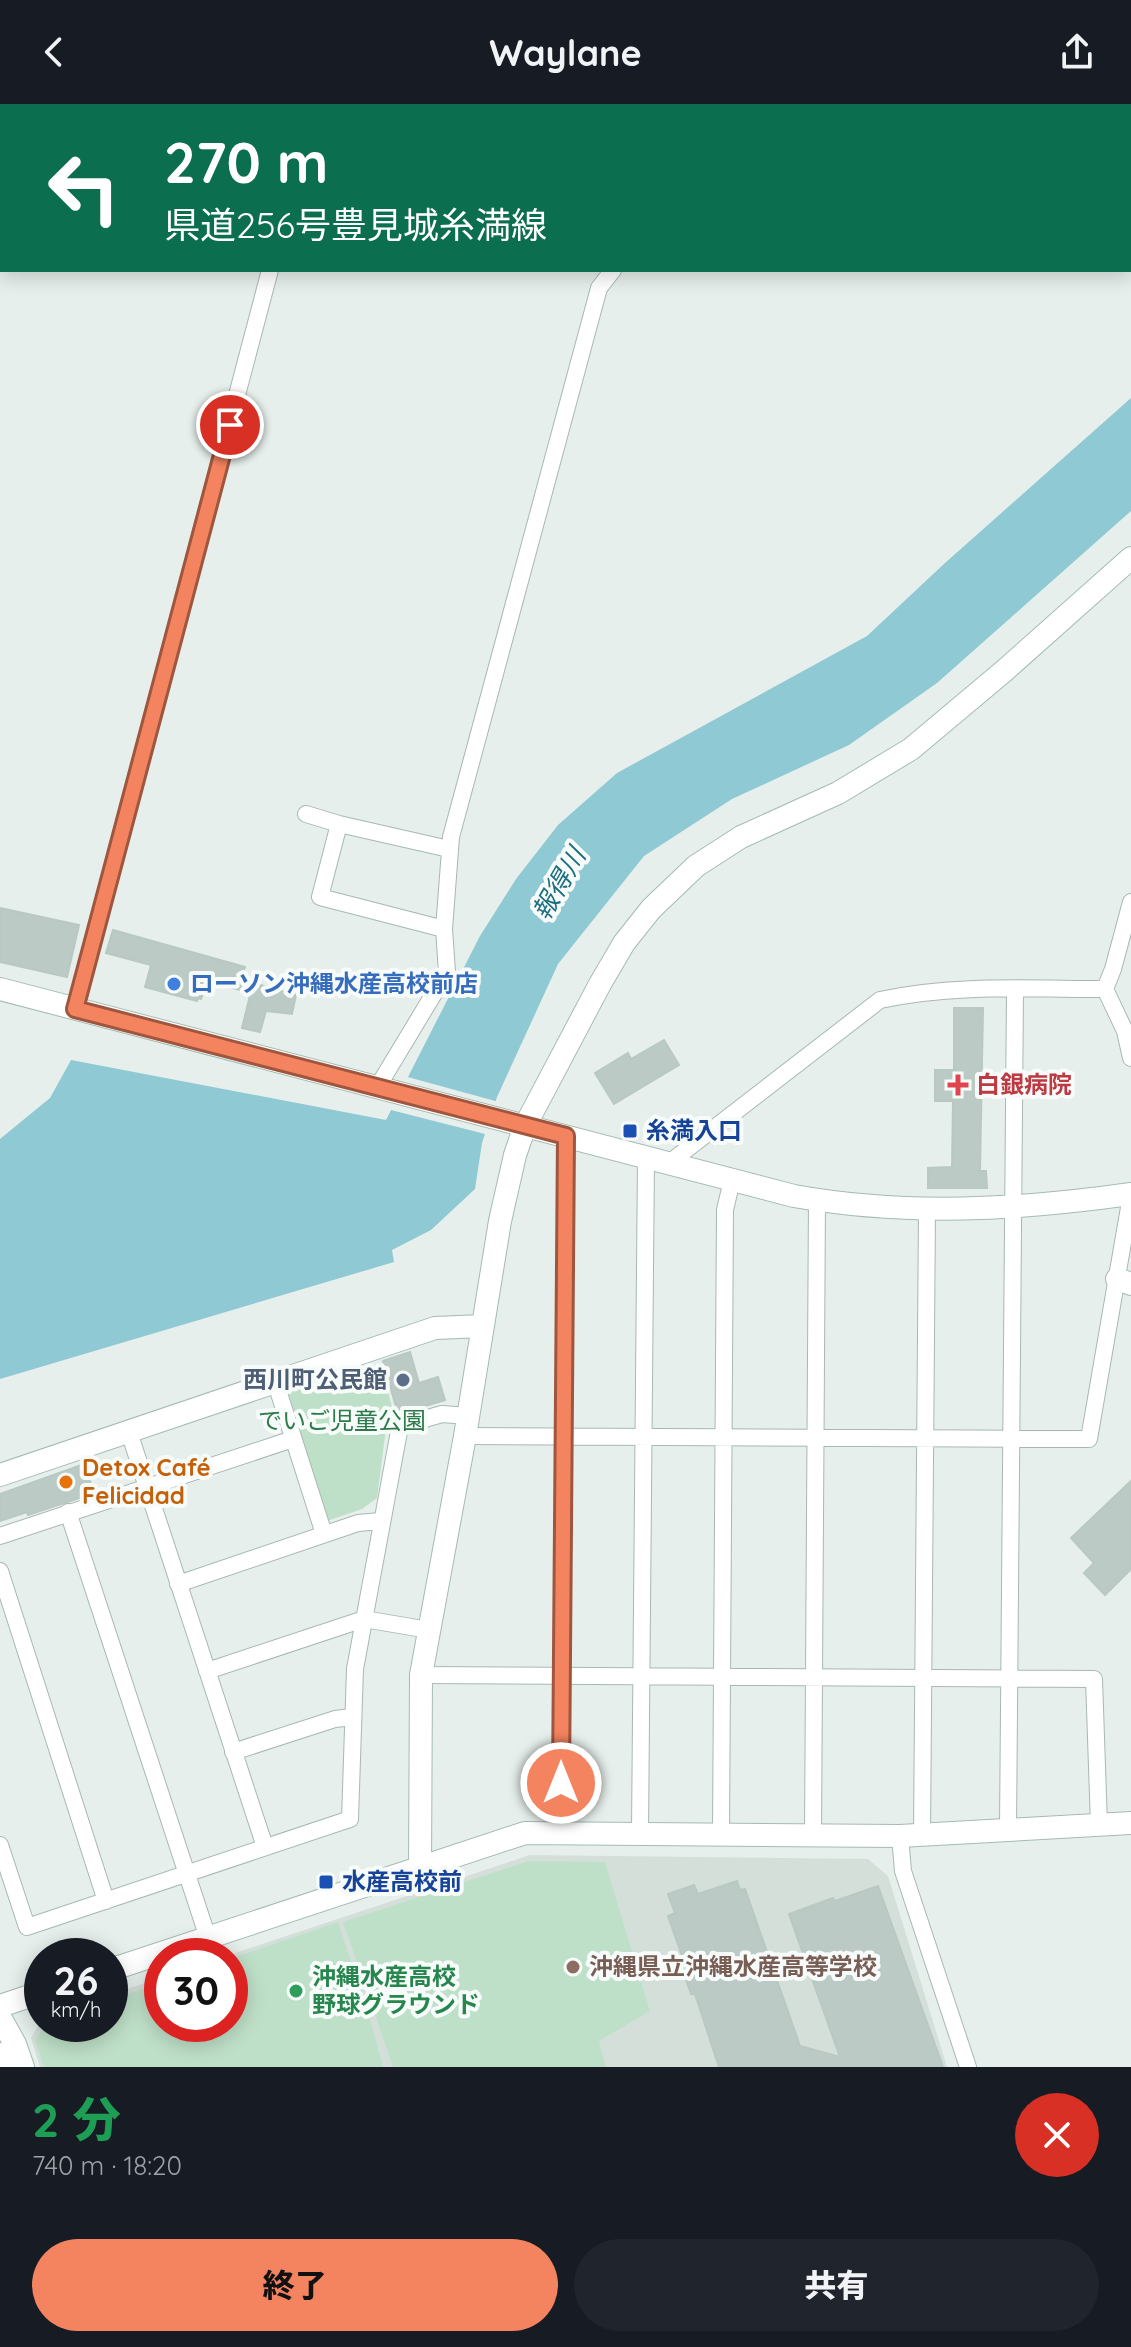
<!DOCTYPE html>
<html lang="ja">
<head>
<meta charset="utf-8">
<style>
	:root { --surface:#171b24; --page:#20242c; --text:#f1f3f6; --muted:#9ea1a6; --accent:#f4845f }
	body { margin:0; font-family:Quicksand,"Noto Sans JP",sans-serif; background:var(--page); color:var(--text); height:100vh; display:flex; flex-direction:column; font-size:30px; white-space:nowrap }
	* { box-sizing:border-box; margin:0 }
	p { font-size:26px; color:var(--muted) }
	.icon { flex:none; width:44px; height:44px; fill:none; stroke:currentColor; stroke-width:2; stroke-linecap:round; stroke-linejoin:round }
	.map { position:relative; height:1963px; overflow:hidden }
	.drawer { display:flex; flex-direction:column; background:var(--surface); flex:1 }
	.drawer>* { flex:none }
	.top-card { position:absolute; left:0px; top:0px; width:1132px; height:168px; box-shadow:0 4px 20px #0003; background:#0b6e4f; color:#fff; overflow:hidden }
	.speed { position:absolute; left:24px; top:1834px; display:flex; gap:16px; font-size:40px; font-weight:700; text-align:center }
	.speed>* { display:grid; place-content:center; width:104px; height:104px; border-radius:50%; background:var(--surface); box-shadow:0 4px 20px #0003; line-height:1 }
	.speed small { font-size:20px; font-weight:400 }
	.speed .limit { border:12px solid #d22; background:#fff; color:#111 }
	.pin { position:absolute; display:grid; place-items:center; width:68px; height:68px; color:#fff; margin:-34px; border:4px solid #fff; border-radius:50%; box-shadow:0 2px 8px #0007 }
	.me { position:absolute; width:88px; margin:-44px; rotate:0deg; stroke-linejoin:round; filter:drop-shadow(0 0 6px #0008) }
	.turn { display:flex; align-items:center; gap:28px; height:168px; padding:0 32px; font-size:36px }
	.turn .icon { width:104px; height:104px; stroke-width:2.5 }
	.turn b { display:block; font-size:56px; line-height:68px }
	.round { display:grid; place-items:center; flex:none; width:84px; height:84px; border-radius:42px; background:var(--page) }
	.overview { display:flex; align-items:center; justify-content:space-between; height:136px; padding:0 32px }
	h1 { font-size:48px; font-weight:800; line-height:60px; color:#1e9e55 }
	.button { display:flex; gap:16px; margin-top:auto; padding:16px 32px }
	.button a { flex:1; height:92px; border-radius:48px; background:var(--accent); color:#111; font-size:32px; font-weight:800; line-height:92px; text-align:center }
	.button a+a { background:var(--page); color:var(--text) }
	header { display:flex; justify-content:space-between; align-items:center; height:104px; padding:0 32px; background:var(--surface); font-size:36px; font-weight:800 }
	.map>svg:first-child { display:block }
</style>
</head>
<body>
<header><svg class="icon" aria-label="back" viewBox="0 0 24 24"><path d="M15 5l-7 7 7 7"/></svg>Waylane<svg class="icon" aria-label="share" viewBox="0 0 24 24"><path d="M12 15V3M7 8l5-5 5 5M5 13v7h14v-7"/></svg></header>
<div class="map">
<svg width="1131" height="1963" viewBox="0 0 1131 1963">
	<rect width="100%" height="100%" fill="#e6efeb"/>
	<path fill="#d4dfda" d="M530,1751L868,1755L888,1772L947,1963H40L31,1934L42,1915V1920H110V1891L162,1873V1920H230V1852H226Z"/>
	<path fill="#bfe0c8" d="M380,1259L395,1314L387,1317L377,1394L362,1405L327,1417L288,1288Z
		M529,1757L605,1758L650,1907L599,1937L606,1963H393L343,1818Z
		M338,1818L369,1911L383,1963H44L35,1937L45,1920H110V1896L162,1879V1920H230V1855Z"/>
	<path fill="#8ec9d4" d="M1131,294V407L937,579L849,641L732,695L644,752L558,860L497,993L482,1039L475,1085L431,1126L392,1146L394,1158L0,1275V1035L50,994L71,956L386,1016L480,832L516,775L558,721L617,669L867,532L945,459Z"/>
	<path fill="#e6efeb" d="M404,972L499,998L489,1031L387,1005Z"/>
	<path fill="#bbcac4" stroke="#b8c9c2" stroke-width="2" d="M0,804L79,821L67,873L0,858Z
		M113,826L245,863L242,873L248,874L244,887L207,877L201,895L198,894L197,897L145,883L151,861L106,849Z
		M253,879L296,891L292,910L266,907L260,928L242,924Z
		M954,904H983L980,1067H986L987,1084H928V1064L952,1063L953,997H935V966H954Z
		M664,936L679,961L614,1000L595,969L628,949L631,955Z
		M410,1248L419,1279L438,1273L445,1296L398,1310L383,1257Z
		M84,1360L94,1389L28,1411L27,1408L0,1417V1390Z
		M1131,1377V1465L1105,1491L1084,1469L1094,1459L1071,1434Z
		M737,1777L740,1786L745,1785L800,1942L840,1953L789,1810L833,1794L835,1797L878,1782L943,1963H719L695,1890H691L683,1867L687,1866L668,1812L675,1809L668,1790L694,1781L698,1790Z"/>
	<g fill="none" stroke-linecap="round" stroke-linejoin="round">
		<g stroke="#a8b8b2" stroke-width="18">
			<path id="street" d="M819,0L824,2
				M313,2L314,0
				M997,2L1002,0
				M306,710L339,720
				M444,825L320,793L339,720L449,745
				M1105,885L1113,865L1131,798
				M1105,885L1125,927L1131,954
				M75,905L270,166
				M377,984L447,868L444,825L451,733L599,184L613,166
				M669,1059L880,896C952,880 1031,885 1105,885
				M276,1280L324,1430
				M129,1328L265,1743
				M465,1332L1089,1335L1131,1092
				M68,1408L208,1834
				M0,1432L293,1335
				M0,1467L106,1797
				M178,1480L358,1419L381,1417
				M207,1567L364,1515L429,1526
				M421,1571L1094,1575L1099,1721
				M233,1648L335,1615L353,1613
				M1008,1726L1015,886
				M561,1728L566,1032
				M640,1728L646,1053
				M721,1729L725,1106L732,1076
				M813,1730L817,1096
				M900,1732L903,1767L968,1963
				M922,1732L927,1106
				M0,1741L27,1823L350,1715L355,1565L400,1322L442,1310L468,1312"/>
		</g>
		<g stroke="#a4bbb3" stroke-width="24">
			<path id="secondary" d="M0,885L794,1092C906,1112 1019,1106 1131,1090
				M1117,1175L1131,1180
				M0,1371L435,1224L482,1222
				M420,1764L421,1571L465,1332L500,1117L515,1051L525,1022L600,880L624,839L651,805L696,762L741,733L838,689L911,645L1004,567L1131,454
				M110,1866L525,1729L900,1732L1131,1719
				M0,1902L42,1888
				M0,1913L15,1940L23,1963
				M0,1950L4,1963"/>
		</g>
		<path stroke="#86b3a5" stroke-width="3" stroke-dasharray="4 6" stroke-linecap="butt" d="M404,0L406,2"/>
		<use href="#street" stroke="#fff" stroke-width="16"/>
		<use href="#secondary" stroke="#fff" stroke-width="22"/>
	</g>
	<g fill="none" stroke-linecap="round" stroke-linejoin="round">
		<g stroke="#9f563e" stroke-width="20">
			<path id="route" d="M230,321L75,905L566,1032L561,1679"/>
		</g>
		<use href="#route" stroke="#f4845f" stroke-width="14"/>
	</g>
	<circle fill="#3f7fe0" stroke="#f7fbf9" stroke-width="3" cx="174" cy="880" r="8"/>
	<path fill="#e0444e" stroke="#f7fbf9" stroke-width="3" d="M954 969h8v8h8v8h-8v8h-8v-8h-8v-8h8z"/>
	<g fill="#1a4fb4" stroke="#f7fbf9" stroke-width="3">
		<rect x="622" y="1019" width="16" height="16" rx="4"/>
		<rect x="318" y="1770" width="16" height="16" rx="4"/>
	</g>
	<circle fill="#5c6f8a" stroke="#f7fbf9" stroke-width="3" cx="403" cy="1276" r="8"/>
	<circle fill="#e8710a" stroke="#f7fbf9" stroke-width="3" cx="66" cy="1378" r="8"/>
	<circle fill="#8d6e63" stroke="#f7fbf9" stroke-width="3" cx="573" cy="1863" r="8"/>
	<circle fill="#2e9e5b" stroke="#f7fbf9" stroke-width="3" cx="296" cy="1887" r="8"/>
	<g text-anchor="middle" stroke-width="8" stroke-linejoin="round" paint-order="stroke">
		<g font-size="24" font-weight="bold" fill="#366cbe" stroke="#f7fbf9" text-anchor="start">
			<text x="190" y="888">ローソン沖縄水産高校前店</text>
		</g>
		<g font-size="24" font-weight="bold" fill="#be3a42" stroke="#f7fbf9" text-anchor="start">
			<text x="976" y="989">白銀病院</text>
		</g>
		<g font-size="24" font-weight="bold" fill="#164399" stroke="#f7fbf9" text-anchor="start">
			<text x="646" y="1035">糸満入口</text>
			<text x="342" y="1786">水産高校前</text>
		</g>
		<g font-size="24" font-weight="bold" fill="#4e5e75" stroke="#f7fbf9" text-anchor="end">
			<text x="387" y="1284">西川町公民館</text>
		</g>
		<g font-size="24" fill="#2d7a4b" stroke="#f7fbf9">
			<text x="342" y="1325">でいご児童公園</text>
		</g>
		<g font-size="24" font-weight="bold" fill="#c56008" stroke="#f7fbf9" text-anchor="start">
			<text x="82" y="1372">Detox Café<tspan x="82" dy="28">Felicidad</tspan></text>
		</g>
		<g font-size="24" font-weight="bold" fill="#785e54" stroke="#f7fbf9" text-anchor="start">
			<text x="589" y="1871">沖縄県立沖縄水産高等学校</text>
		</g>
		<g font-size="24" font-weight="bold" fill="#27864d" stroke="#f7fbf9" text-anchor="start">
			<text x="312" y="1881">沖縄水産高校<tspan x="312" dy="28">野球グラウンド</tspan></text>
		</g>
		<g font-size="26" font-style="italic" fill="#1c6f80" stroke="#f7fbf9">
			<text transform="translate(559 780) rotate(-60)" y="9">報得川</text>
		</g>
	</g>
</svg>
<div class="speed"><div>26<small>km/h</small></div><div class="limit">30</div></div>
<div class="pin" style="left:230px;top:321px;background:#d93025"><svg class="icon" aria-label="arrive" viewBox="0 0 24 24"><path d="M6 21V4h12l-3 4 3 4H6"/></svg></div>
<svg class="me" style="left:561px;top:1679px" viewBox="-20 -20 40 40"><circle r="17" fill="#f4845f" stroke="#fff" stroke-width="3"/><path d="M0-11L8 9 0 5-8 9z" fill="#fff"/></svg>
<div class="top-card">
<div class="turn"><svg class="icon" aria-label="left" viewBox="0 0 24 24"><path d="M17 20v-9H6M10 6l-5 5 5 5"/></svg><div><b>270 m</b>県道256号豊見城糸満線</div></div>
</div>
</div>
<section class="drawer">
<div class="overview"><div><h1>2 分</h1><p>740 m · 18:20</p></div><a class="round" style="background:#d93025;color:#fff"><svg class="icon" aria-label="close" viewBox="0 0 24 24"><path d="M6 6l12 12M18 6L6 18"/></svg></a></div>
<div class="button"><a>終了</a><a>共有</a></div>
</section>
</body>
</html>
